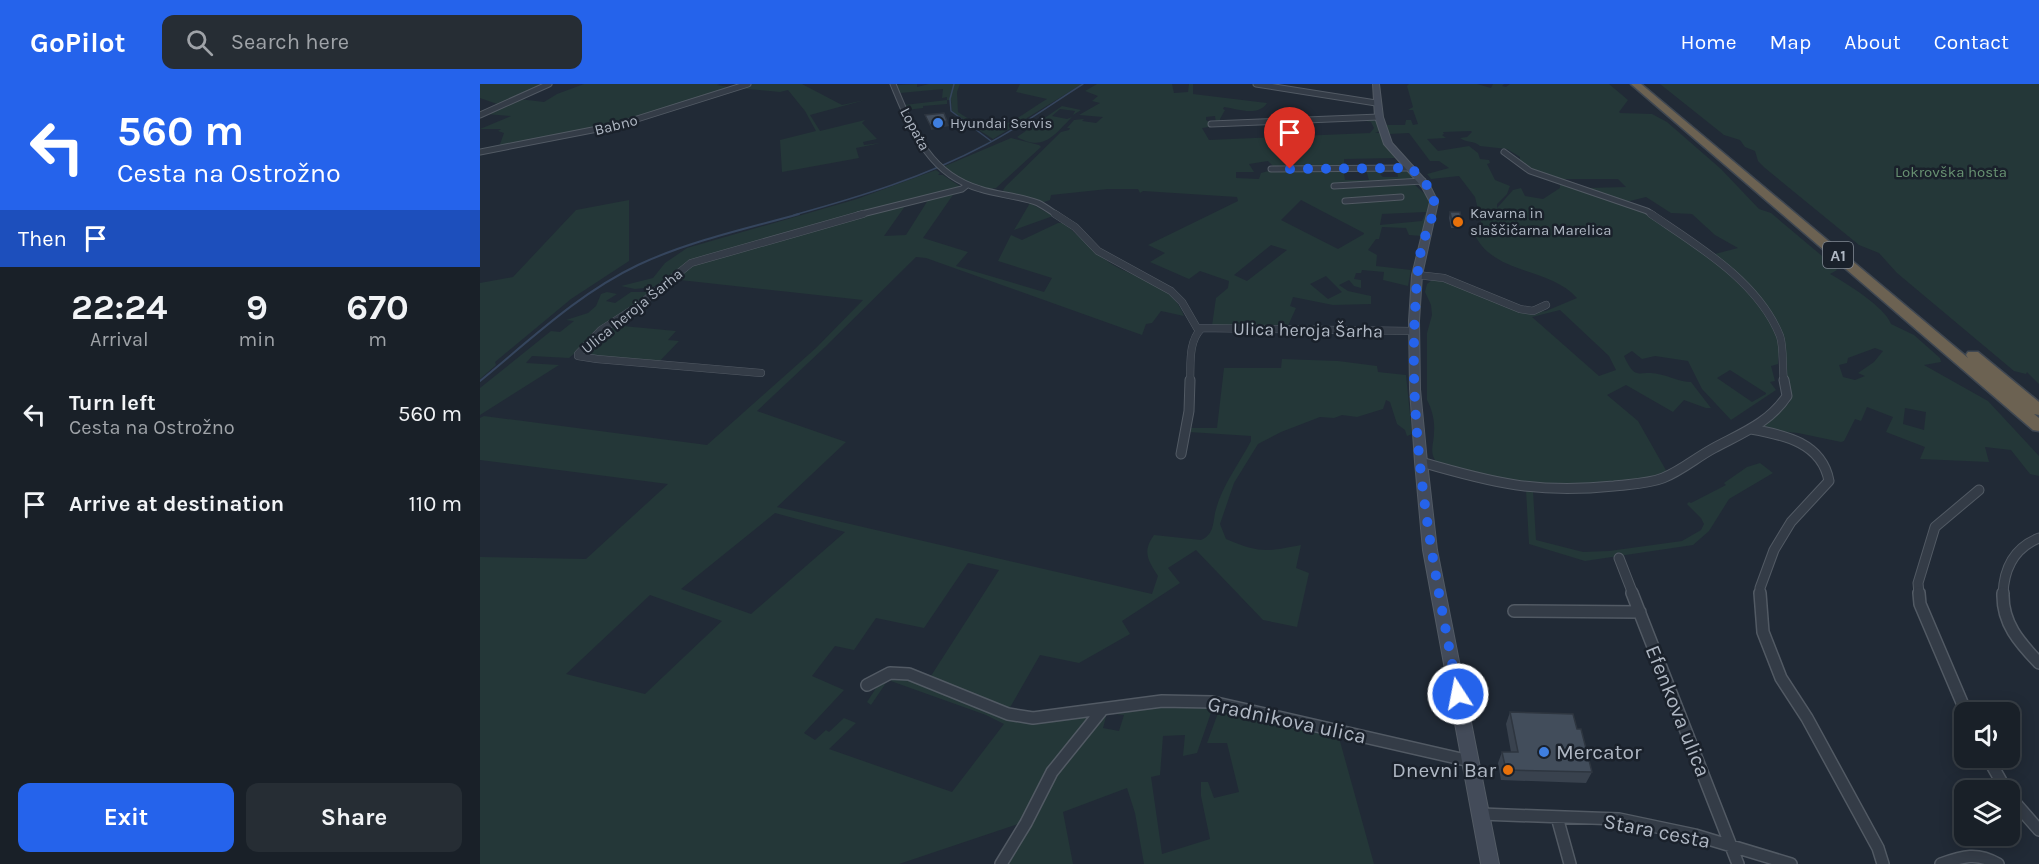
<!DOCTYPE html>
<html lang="en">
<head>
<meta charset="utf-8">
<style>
	:root { --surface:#192028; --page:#262d34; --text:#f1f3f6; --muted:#9fa3a8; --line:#373e45; --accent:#2563eb }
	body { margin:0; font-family:Karla,sans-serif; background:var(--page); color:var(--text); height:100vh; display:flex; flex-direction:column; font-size:22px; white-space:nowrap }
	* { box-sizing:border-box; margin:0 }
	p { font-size:20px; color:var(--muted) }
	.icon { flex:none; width:33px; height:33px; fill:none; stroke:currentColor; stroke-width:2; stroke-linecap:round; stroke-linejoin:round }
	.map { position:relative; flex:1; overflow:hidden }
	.details { display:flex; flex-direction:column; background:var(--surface); width:480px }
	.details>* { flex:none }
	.top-card { background:#2563eb; color:#fff; overflow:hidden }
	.buttons { position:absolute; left:1474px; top:618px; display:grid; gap:12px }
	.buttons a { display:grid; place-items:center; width:66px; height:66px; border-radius:12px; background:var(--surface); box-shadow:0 3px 15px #0003,0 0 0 2px var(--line); font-size:30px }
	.pin { position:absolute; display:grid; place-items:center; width:51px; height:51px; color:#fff; margin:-62px -26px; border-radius:50% 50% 50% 0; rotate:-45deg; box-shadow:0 0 6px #0007 }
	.pin .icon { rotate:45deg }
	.me { position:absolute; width:66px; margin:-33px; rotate:349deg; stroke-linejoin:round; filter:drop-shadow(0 0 4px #0008) }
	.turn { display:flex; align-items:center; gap:21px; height:126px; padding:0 18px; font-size:27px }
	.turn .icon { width:78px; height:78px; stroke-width:2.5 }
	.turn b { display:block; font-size:42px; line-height:51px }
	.then { display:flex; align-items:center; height:57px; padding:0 18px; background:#0003; gap:12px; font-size:22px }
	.eta { display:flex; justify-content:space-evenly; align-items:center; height:102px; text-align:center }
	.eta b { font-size:36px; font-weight:700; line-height:42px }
	.cta { display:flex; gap:12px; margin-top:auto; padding:12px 18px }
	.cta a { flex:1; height:69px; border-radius:12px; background:var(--accent); color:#fff; font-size:24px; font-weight:700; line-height:69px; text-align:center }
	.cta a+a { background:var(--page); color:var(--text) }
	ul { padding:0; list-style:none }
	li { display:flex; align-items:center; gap:18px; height:90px; padding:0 18px }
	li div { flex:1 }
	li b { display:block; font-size:22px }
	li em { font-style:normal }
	header { display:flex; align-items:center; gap:36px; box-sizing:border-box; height:84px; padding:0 30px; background:var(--accent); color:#fff }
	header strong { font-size:28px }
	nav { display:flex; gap:33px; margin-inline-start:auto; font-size:21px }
	.search { width:420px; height:54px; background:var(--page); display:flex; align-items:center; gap:15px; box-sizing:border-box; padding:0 21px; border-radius:12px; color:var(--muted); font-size:22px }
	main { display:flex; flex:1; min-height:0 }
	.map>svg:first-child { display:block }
</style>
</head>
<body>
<header>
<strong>GoPilot</strong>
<div class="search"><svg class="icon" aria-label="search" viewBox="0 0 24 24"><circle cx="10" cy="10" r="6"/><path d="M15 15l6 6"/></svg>Search here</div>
<nav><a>Home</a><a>Map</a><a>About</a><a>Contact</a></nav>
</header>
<main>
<section class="details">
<div class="top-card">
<div class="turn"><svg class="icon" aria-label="left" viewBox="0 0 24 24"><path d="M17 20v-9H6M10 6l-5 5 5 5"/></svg><div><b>560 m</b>Cesta na Ostrožno</div></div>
<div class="then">Then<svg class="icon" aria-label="arrive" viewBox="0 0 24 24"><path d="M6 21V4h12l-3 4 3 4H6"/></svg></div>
</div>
<div class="eta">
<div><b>22:24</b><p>Arrival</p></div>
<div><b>9</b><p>min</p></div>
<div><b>670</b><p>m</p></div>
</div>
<ul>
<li><svg class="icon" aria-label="left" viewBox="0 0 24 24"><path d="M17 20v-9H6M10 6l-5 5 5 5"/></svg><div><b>Turn left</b><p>Cesta na Ostrožno</p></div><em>560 m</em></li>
<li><svg class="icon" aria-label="arrive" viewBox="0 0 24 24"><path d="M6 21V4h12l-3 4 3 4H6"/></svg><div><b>Arrive at destination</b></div><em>110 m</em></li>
</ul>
<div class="cta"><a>Exit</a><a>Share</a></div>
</section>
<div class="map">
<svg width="1559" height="780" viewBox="0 0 1559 780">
	<rect width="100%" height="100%" fill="#212a36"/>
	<path fill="#243738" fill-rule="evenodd" d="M0,0H67L20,21L0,14Z
		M104,0H240L237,1L254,4L139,40L19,63L24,49L18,47L21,45H0L31,32L6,30L39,15L64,18L77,10Z
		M269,0H322L362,21L385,16L330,31L340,47L385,36L382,39L397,55L383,58L384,61L401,59L376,64L379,74L302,88L300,56L336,47L325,27L308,6L300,8L256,4L271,3Z
		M437,0V3L449,0H480L477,8L478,28C518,56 531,37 567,15L536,8L540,0H602L513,55L476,31L472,27L471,16H467V20L443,22V24L426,26L424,21L467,16V13L462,14L463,5L420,9L417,1Z
		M617,0H692L694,9L708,8L709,0H713V10L787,19C778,33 758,25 744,23L743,25L745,26L740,35L741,39H736L735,32L726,33V36L736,42L722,44L729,56L890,49L894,44L891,38L881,36L898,34L900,47L895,49H901L916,74L864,75V84H795L788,77L769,80L774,88H756V94L779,95L781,89L792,86L863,85L865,96H889L886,86H902L904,89L900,90L903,93H918L917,87L929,86L935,101L950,115L951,125H948L942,152L929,151L926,144L902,143L899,155H896L888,166L897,171L896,182L931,186L928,202L903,196L904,188L882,186L881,189H876L874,195L881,196V204L874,202L869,196L859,201L868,207L891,212V220L853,221L813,213L810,222L816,224L807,244L732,242L736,214L748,204L749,197L720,187L709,195L670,178L685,169L668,161L758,117L757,113L663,107L660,109L658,105H628L571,111L570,116L561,119L525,109L523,106L526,102L581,48L589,46L590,44H587L594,36L604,35L602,37L616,39L623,33L599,31L620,19L612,17L618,12L605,7ZM821,116L884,149V150L858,165L801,136ZM946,128L942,137L900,141L902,130ZM791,161L807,166L767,197L754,191ZM846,192L862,208L848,215L830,200Z
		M929,0H997L1011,4L1013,0H1024L1022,2L1026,3L1030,0H1129L1148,16L1139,28L1140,29L1172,30L1187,38L1241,85L1279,125L1291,129L1354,182L1357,186L1350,190C1366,199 1405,223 1411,240L1434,251L1460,274L1461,278L1444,281L1508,317L1559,372V392L1550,390L1531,366L1505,363L1509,378L1440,375L1445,363L1406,348L1413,333L1387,323L1381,337L1375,335L1364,357L1361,358L1318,349L1280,345C1286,334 1301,328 1310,318L1303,285L1305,257L1294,232L1231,171L1258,164L1235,151L1212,130L1191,129L1166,113L1146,118L1056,90L1039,78L1040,73L1027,65L1000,62C994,56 986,59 980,54L987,53L992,48L991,47L963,48L964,50L962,51L966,54L947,55L958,67L989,62L998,69L1000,75L1009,76L1010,79L1007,80L1015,96L1030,102L1027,110L1017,120V124L1033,106L1041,104L1045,112L1063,115L1080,104V100C1100,106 1122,110 1142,118C1189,136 1280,205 1298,253C1301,261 1298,272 1298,280L1291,282L1295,297L1290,298L1296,306L1251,336L1222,305L1208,277L1175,272L1162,275L1152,267L1144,272C1156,298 1158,286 1178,290C1190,292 1199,298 1211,298L1231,324H1226L1204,316L1193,328L1146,301L1127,311L1158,337L1187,388L1159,396L1125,399L1050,402L958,380C948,369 954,361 954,348C955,337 952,325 947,316V249L952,231L951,221L945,208L947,200L952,196H962L1046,229L1066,227L1097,214C1070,183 1012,191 994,149L999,144L997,142L1001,138L995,113L979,92L951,95L947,90L969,84L959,77H950L929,49L909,50L906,41H925L926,36H931L933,41L938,40L933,26H928L933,23L927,2ZM1078,95H1138L1146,103L1107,104ZM1080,226L1129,272L1136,286L1119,292L1052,233ZM1395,264L1403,267L1394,278L1378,289L1385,292L1375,296L1363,293L1359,281L1367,279L1368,274ZM1250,286L1286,309V310L1272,318L1237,294ZM1425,324L1446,328L1444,346L1423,340Z
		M1180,0H1559V300L1547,288L1546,290L1534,287L1417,189L1399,169L1379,161L1285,84L1278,77L1275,67L1265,63L1260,56L1244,51Z
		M582,22L601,26L593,31L595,27L580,25L572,32L587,35L592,33C574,51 564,68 537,53Z
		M531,54L559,61L561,63L516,104C497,109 476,94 465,82Z
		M456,86L460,89L458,91H463L481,103L434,114L224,174L173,203L155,205L141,202L173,194L185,179L207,164L377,115Z
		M475,108L443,154L488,168L476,182L564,208L572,194L518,177L531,151L542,156L578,139H583C599,151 612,167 630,179C658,197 691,197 704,232L681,227L672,239L666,240L662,251L446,174L436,173L345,263L277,327L366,358L297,423L672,510L678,492C668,476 662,468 674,451L721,456C733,451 733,441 735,429C741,403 759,380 771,357V352L709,348L710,344H737L744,284H801L802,275L858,277L897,282L898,288L926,291L932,350L927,352L925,346L917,340L910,318L906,316L903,325L877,333L862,331L854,334L840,333L801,348L778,360L754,399L740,440L746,455C779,469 786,468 821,461L816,484L829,489L817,543L783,536L716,466L688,484L700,499L642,537L650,550L599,579L560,571L528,627L449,595L519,486L488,479L444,544L396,534L374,566L355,562L332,592L364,606L324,649L335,656L346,646L349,648L364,634L376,639L349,665L472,708L524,640L506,631L408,596L391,621L387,618L400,598L421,592L532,636L608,633L544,738L419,780H0V473L106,475L188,400L0,376V334L4,332L227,361L336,264L383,216L191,195L207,183L428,118L404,152L426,151L450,113ZM295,429L365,448L271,530L201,505ZM170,511L242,537L165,610L86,590Z
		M149,116V177L91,215L15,278L16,281L0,295V199L33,193L96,126Z
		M550,119L573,132L534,146Z
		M127,208L137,210L126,217L135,219L151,208H173L129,240L89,274L52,272L46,279L79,281L0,331V304L71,247L80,248L94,237L86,236L108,229L116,222L121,210Z
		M132,241L196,247L188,256L199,257L177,280L102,270L105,264Z
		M1280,379L1293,389L1249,415L1229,447L1213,461L1105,477L1049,460L1046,406L1053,407L1056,456L1103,468L1129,467L1202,457L1221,446L1224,440L1221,434L1207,420L1209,418L1211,419L1246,401L1244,399L1267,383Z
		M726,620L732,626L717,669L703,672L705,651L683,652L680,691L671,693L682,770L730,755L721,712V698H728L734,714L759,708L747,659H727L738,629L746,625L858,650L894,780H664L655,729L647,704L583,728L593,780H527L570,699L627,629L623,644L639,647L644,631L634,630L635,627L651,623Z"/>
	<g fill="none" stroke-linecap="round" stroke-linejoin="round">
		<path stroke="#35455d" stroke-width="1.5" d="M474,0L470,15L471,27L511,57
			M314,131C379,113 445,93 505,61C539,44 571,20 603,0"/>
		<path stroke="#35455d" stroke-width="2" d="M0,297C50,256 99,209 158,181C209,157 266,145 319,130"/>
		<g stroke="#525a64" stroke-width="7">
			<path id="street-far3" d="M413,0C432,45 448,90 500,105C518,111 540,112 558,119C564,122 571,127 577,131
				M776,0L896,19
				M0,31L69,0
				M731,40L899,33
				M0,68L138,41L268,0
				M1024,68L1050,87L1167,127L1173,131
				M791,85L931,84
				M854,102L943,97
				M865,117L921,113
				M378,131L482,105L487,101"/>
		</g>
		<g stroke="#525a64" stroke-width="8">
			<path id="street-far2" d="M575,130L595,143L618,167L691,207L702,218L717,244L934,247
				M1171,130C1218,162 1278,197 1300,252C1304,263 1302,285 1304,298
				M937,191L964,194L1040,225L1053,227L1066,221
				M281,289L117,275L98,272V270L121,246L158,222L211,179L383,130
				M710,298C711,281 708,258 721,245"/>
		</g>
		<g stroke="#525a64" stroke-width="11">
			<path id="street-far1" d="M1271,345C1305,351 1342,359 1349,397L1311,438L1294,466L1280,504V510
				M701,370L709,327L710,296
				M941,378C1013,399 1057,410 1134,402C1149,400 1168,400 1183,394C1201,387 1217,373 1234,364C1262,349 1289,339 1307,312L1304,296
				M1139,474L1153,510
				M1439,510L1438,499L1455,443L1499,406
				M1523,510C1524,484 1534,464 1559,454"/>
		</g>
		<g stroke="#525a64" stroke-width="14">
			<path id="street" d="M1152,509L1258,780
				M1280,509L1283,548L1301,594L1327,634L1398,764L1403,780
				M1439,509L1440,520L1486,628
				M1523,509C1522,539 1539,558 1559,579
				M1034,527L1160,528
				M387,601L410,589L429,590L528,630L553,634L682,617L732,618L990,677
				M1508,674L1526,706
				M1530,713L1559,746
				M1001,730L1139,735L1215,751L1311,780
				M1077,733L1090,780
				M521,780L546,739L572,688L622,626
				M1461,780C1483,772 1497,768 1518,780"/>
		</g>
		<g stroke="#525a64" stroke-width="2">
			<path id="secondary" d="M893,0H899L903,33L912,59L949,100L958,118L942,191L939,237L940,305L947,378L957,466L1019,780H1001L943,466L935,378L930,305L929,237L932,191L950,118L942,103L904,60L895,33Z"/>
		</g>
		<g stroke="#3f4751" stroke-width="3">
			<path id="highway" d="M1151,0H1161L1488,274L1486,271L1488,268H1498L1559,318V331L1554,330L1559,334V347L1553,346Z"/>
		</g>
		<use href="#street-far3" stroke="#343c47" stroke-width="5"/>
		<use href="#street-far2" stroke="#343c47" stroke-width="7"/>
		<use href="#street-far1" stroke="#343c47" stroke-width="9"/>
		<use href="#street" stroke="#343c47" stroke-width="11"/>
		<use href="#secondary" fill="#434b59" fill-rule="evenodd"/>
		<use href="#highway" fill="#6c6252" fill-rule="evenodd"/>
	</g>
	<path fill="#39424e" d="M970,128L982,139L981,144H971L969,134Z
		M1030,628L1097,645L1112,688L1106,699L1021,696L1018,679L1022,668H1031L1026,640Z"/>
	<path fill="#2e3640" d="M467,37L469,42L451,46L450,41Z"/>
	<path fill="#424d5b" stroke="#2e3640" stroke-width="1.5" d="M464,29L467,37L450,41L445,31Z
		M970,128H980L982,139L972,138Z
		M1030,628L1093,630L1097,645H1101L1112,688L1026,686L1022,668H1038Z"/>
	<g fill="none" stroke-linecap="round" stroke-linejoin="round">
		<path stroke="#2563eb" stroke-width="10" stroke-dasharray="0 18" d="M810,85L931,84C939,92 953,105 954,117C955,133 944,151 941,166C937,187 936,208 935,229C928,358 954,485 978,610"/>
	</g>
	<g fill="#3f7fe0" stroke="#1a212b" stroke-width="2">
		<circle cx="458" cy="39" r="6"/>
		<circle cx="1064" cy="668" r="6"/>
	</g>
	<g fill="#e8710a" stroke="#1a212b" stroke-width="2">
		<circle cx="978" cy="138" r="6"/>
		<circle cx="1028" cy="686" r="6"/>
	</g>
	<g text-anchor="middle" stroke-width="5" stroke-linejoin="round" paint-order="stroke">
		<g font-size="15" fill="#afb7c3" stroke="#1a212b" text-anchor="start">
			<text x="470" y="44">Hyundai Servis</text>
			<text x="990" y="134">Kavarna in<tspan x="990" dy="17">slaščičarna Marelica</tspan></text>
		</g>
		<g font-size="15" fill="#afb7c3" stroke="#1a212b">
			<text transform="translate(136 41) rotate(-14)" y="5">Babno</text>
			<text transform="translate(435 45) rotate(62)" y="5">Lopata</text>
			<text transform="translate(152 227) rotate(-39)" y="5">Ulica heroja Šarha</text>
		</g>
		<g font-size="15" fill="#689272" stroke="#1a212b">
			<text x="1471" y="93">Lokrovška hosta</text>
		</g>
		<rect fill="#1a212b" stroke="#828a95" stroke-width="1.5" x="1343" y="158" width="30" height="26" rx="4.5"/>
		<g font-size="16" font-weight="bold" fill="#afb7c3">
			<text x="1358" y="177">A1</text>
		</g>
		<g font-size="18" fill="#afb7c3" stroke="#1a212b">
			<text transform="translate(828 246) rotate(1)" y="6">Ulica heroja Šarha</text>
		</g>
		<g font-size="21" fill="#afb7c3" stroke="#1a212b">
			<text transform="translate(1198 627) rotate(68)" y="7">Efenkova ulica</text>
			<text transform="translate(807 636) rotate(12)" y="7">Gradnikova ulica</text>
			<text transform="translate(1177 747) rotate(11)" y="7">Stara cesta</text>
		</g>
		<g font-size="21" fill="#afb7c3" stroke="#1a212b" text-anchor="start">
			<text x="1076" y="675">Mercator</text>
			<text x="1016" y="693" text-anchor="end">Dnevni Bar</text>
		</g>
	</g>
</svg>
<div class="buttons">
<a><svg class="icon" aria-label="sound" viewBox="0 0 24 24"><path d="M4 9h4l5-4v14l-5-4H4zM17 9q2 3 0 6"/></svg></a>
<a><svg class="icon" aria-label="layers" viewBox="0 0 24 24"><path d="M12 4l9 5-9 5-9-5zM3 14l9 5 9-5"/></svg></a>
</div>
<div class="pin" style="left:810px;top:85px;background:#d93025"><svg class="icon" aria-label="arrive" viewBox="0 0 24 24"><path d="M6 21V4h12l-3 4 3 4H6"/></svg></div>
<svg class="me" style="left:978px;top:610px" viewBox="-20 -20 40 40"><circle r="17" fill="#2563eb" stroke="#fff" stroke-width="3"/><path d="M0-11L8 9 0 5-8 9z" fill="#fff"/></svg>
</div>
</main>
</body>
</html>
